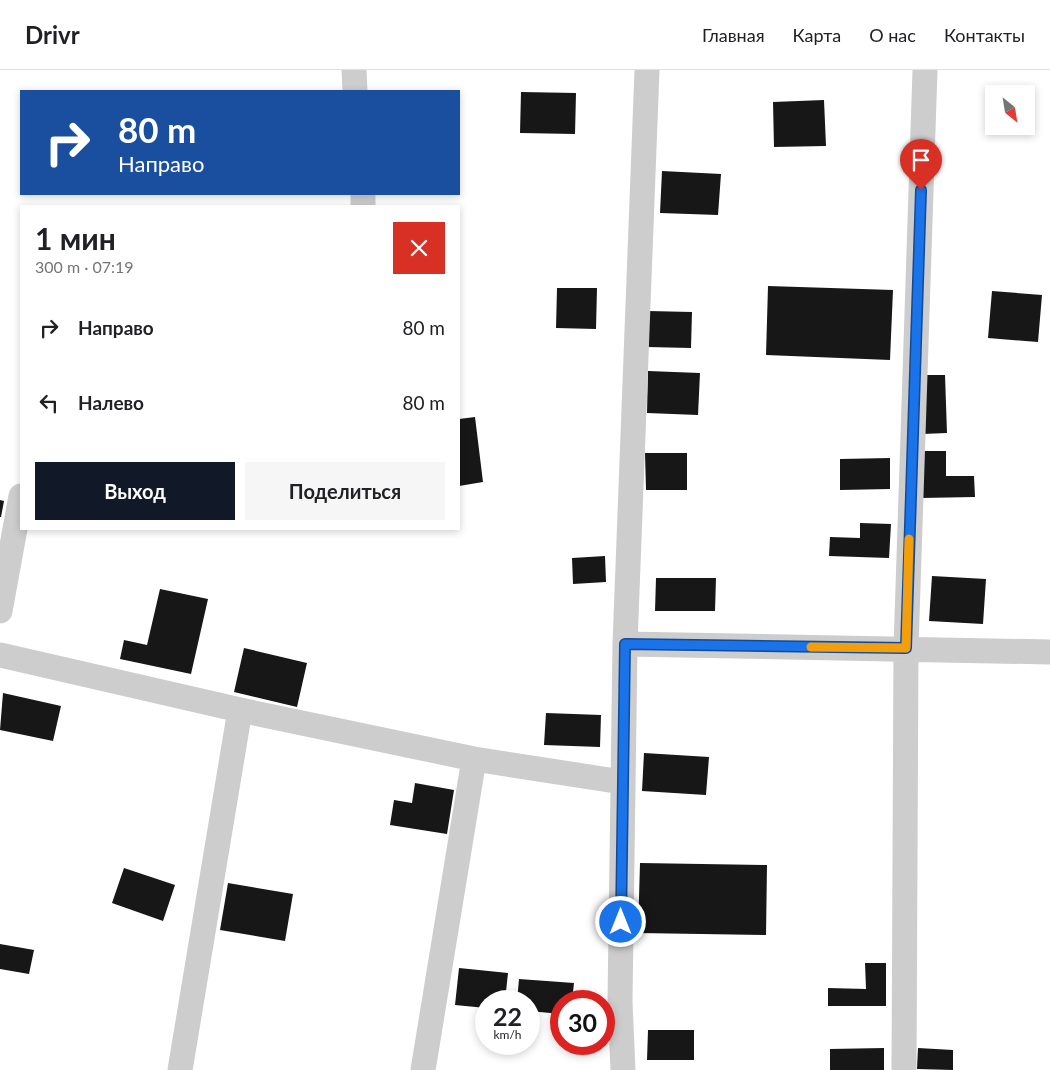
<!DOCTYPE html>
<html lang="ru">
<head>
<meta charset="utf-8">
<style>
	:root { --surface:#fff; --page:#f6f6f6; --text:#202124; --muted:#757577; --line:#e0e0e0; --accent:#111827 }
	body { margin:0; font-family:Lato,sans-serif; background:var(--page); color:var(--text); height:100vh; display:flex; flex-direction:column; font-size:19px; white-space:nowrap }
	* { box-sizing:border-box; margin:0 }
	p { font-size:16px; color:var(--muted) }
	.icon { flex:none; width:28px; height:28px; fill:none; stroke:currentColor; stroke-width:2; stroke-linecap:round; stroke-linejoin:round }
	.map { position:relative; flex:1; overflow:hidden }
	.drawer { position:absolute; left:20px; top:135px; width:440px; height:325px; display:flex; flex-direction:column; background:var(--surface); border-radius:0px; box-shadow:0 2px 8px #0003 }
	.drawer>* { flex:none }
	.top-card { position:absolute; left:20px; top:20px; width:440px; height:105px; border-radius:0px; box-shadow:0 2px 8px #0003; background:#1a4fa0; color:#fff; overflow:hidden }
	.needle { width:32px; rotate:150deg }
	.tools { position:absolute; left:985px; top:15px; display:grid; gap:10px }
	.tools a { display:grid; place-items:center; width:50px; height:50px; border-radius:0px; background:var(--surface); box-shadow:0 2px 8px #0003; font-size:25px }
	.speed { position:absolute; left:475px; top:920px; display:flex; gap:10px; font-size:25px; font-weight:700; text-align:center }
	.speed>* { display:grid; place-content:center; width:65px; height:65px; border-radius:50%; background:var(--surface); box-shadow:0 2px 8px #0003; line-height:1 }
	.speed small { font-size:12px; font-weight:400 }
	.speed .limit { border:8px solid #d22; background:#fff; color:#111 }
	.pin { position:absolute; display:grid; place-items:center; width:42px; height:42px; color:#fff; margin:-51px -21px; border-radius:50% 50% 50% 0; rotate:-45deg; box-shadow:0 0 5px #0007 }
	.pin .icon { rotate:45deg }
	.me { position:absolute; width:55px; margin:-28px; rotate:0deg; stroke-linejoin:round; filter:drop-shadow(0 0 4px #0008) }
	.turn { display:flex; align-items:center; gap:18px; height:105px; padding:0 15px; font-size:22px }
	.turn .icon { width:65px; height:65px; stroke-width:2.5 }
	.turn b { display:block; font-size:35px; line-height:42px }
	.round { display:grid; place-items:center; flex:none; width:52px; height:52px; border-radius:0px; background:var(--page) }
	.overview { display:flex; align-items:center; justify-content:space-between; height:85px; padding:0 15px }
	h1 { font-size:30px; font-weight:700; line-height:38px }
	.action { display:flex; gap:10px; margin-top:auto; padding:10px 15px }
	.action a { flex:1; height:58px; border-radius:0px; background:var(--accent); color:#fff; font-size:20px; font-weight:700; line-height:58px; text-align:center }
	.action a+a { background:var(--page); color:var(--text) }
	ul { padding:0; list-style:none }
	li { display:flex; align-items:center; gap:15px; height:75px; padding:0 15px }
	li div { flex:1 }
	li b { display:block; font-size:19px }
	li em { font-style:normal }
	header { display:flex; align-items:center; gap:30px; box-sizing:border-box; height:70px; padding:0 25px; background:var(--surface); border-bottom:1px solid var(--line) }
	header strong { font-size:24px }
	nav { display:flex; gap:28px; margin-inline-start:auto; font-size:18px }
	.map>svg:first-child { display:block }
</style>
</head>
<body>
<header>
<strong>Drivr</strong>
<nav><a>Главная</a><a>Карта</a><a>О нас</a><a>Контакты</a></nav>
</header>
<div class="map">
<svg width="1050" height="1000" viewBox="0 0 1050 1000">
	<rect width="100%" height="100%" fill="#fff"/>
	<path fill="#171717" d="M521,22L576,23L575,64L520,63Z
		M824,30L826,76L774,77L773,32Z
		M662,101L721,104L718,145L660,143Z
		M768,216L893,220L890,290L766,285Z
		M557,218H597L596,259L556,258Z
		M992,221L1042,225L1038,272L988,268Z
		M648,241L692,242L691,278L647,277Z
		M648,301L700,303L698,345L647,343Z
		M920,305H945L947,363L922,364Z
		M475,347L483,412L459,416V349Z
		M921,381H946V406H974L975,427L921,428Z
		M645,383H687V420H646Z
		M890,388V419L840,420V389Z
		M0,430L4,431L1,447H0Z
		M860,453L891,454L889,488L829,486L830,467L860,468Z
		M605,486L606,512L573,514L572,488Z
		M932,506L986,509L983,554L929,551Z
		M656,508H716L715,541H655Z
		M160,519L208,529L191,604L120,589L124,570L147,575Z
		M244,578L307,593L297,637L234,622Z
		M3,623L61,636L53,671L0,660Z
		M546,643L601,645L600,677L544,675Z
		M644,683L709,687L706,725L642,721Z
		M415,713L454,720L447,764L390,755L394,730L412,733Z
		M640,793L767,795L766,865L638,863Z
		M124,798L175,815L163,851L112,833Z
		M228,813L293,824L285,871L220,860Z
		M0,874L34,880L29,904L0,899Z
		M865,893H886V936H828V918L866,919Z
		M459,898L508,903L505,931H486V938L455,935Z
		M519,909L574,913L572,931H561V944L529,941V931H517Z
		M648,960H694V990H647Z
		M884,978V1000H830V979Z
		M918,978L953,980V1000L917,999Z"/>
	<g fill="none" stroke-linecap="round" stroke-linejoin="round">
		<path stroke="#cdcdcd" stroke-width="25" d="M354,0L355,21
			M363,124V136
			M0,541L21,426
			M625,574L1050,582
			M0,585L240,640L474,689L622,712
			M180,1000L240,640
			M423,1000L474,689
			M623,1000L620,932L625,574L647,0
			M904,1000L906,578L925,0"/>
	</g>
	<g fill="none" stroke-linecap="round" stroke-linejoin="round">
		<g stroke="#114b97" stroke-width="12">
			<path id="route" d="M621,852L625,574L906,578L921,120"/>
		</g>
		<use href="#route" stroke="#1a73e8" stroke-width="9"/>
		<path stroke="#f59e0b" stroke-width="9" d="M811,577L906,578L909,469"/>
	</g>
</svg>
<div class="tools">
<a><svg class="needle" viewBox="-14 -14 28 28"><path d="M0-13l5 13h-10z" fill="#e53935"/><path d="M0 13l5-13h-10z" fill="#757577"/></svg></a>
</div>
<div class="speed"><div>22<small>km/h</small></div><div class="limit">30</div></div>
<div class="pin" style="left:921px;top:120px;background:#d93025"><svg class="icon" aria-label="arrive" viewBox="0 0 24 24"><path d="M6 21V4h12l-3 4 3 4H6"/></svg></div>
<svg class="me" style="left:621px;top:852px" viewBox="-20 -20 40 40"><circle r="17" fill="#1a73e8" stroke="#fff" stroke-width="3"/><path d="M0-11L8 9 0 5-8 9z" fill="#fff"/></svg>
<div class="top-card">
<div class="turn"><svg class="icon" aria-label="right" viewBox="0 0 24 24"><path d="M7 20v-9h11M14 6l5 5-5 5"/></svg><div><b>80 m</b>Направо</div></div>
</div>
<section class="drawer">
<div class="overview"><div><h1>1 мин</h1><p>300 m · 07:19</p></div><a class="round" style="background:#d93025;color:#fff"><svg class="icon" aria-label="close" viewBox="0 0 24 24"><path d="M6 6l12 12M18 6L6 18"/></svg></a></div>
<ul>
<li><svg class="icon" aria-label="right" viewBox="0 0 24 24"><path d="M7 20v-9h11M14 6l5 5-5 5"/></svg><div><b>Направо</b></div><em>80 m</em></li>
<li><svg class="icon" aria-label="left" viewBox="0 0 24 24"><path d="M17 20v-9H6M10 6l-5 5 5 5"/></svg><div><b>Налево</b></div><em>80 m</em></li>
</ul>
<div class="action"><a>Выход</a><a>Поделиться</a></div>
</section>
</div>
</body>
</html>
